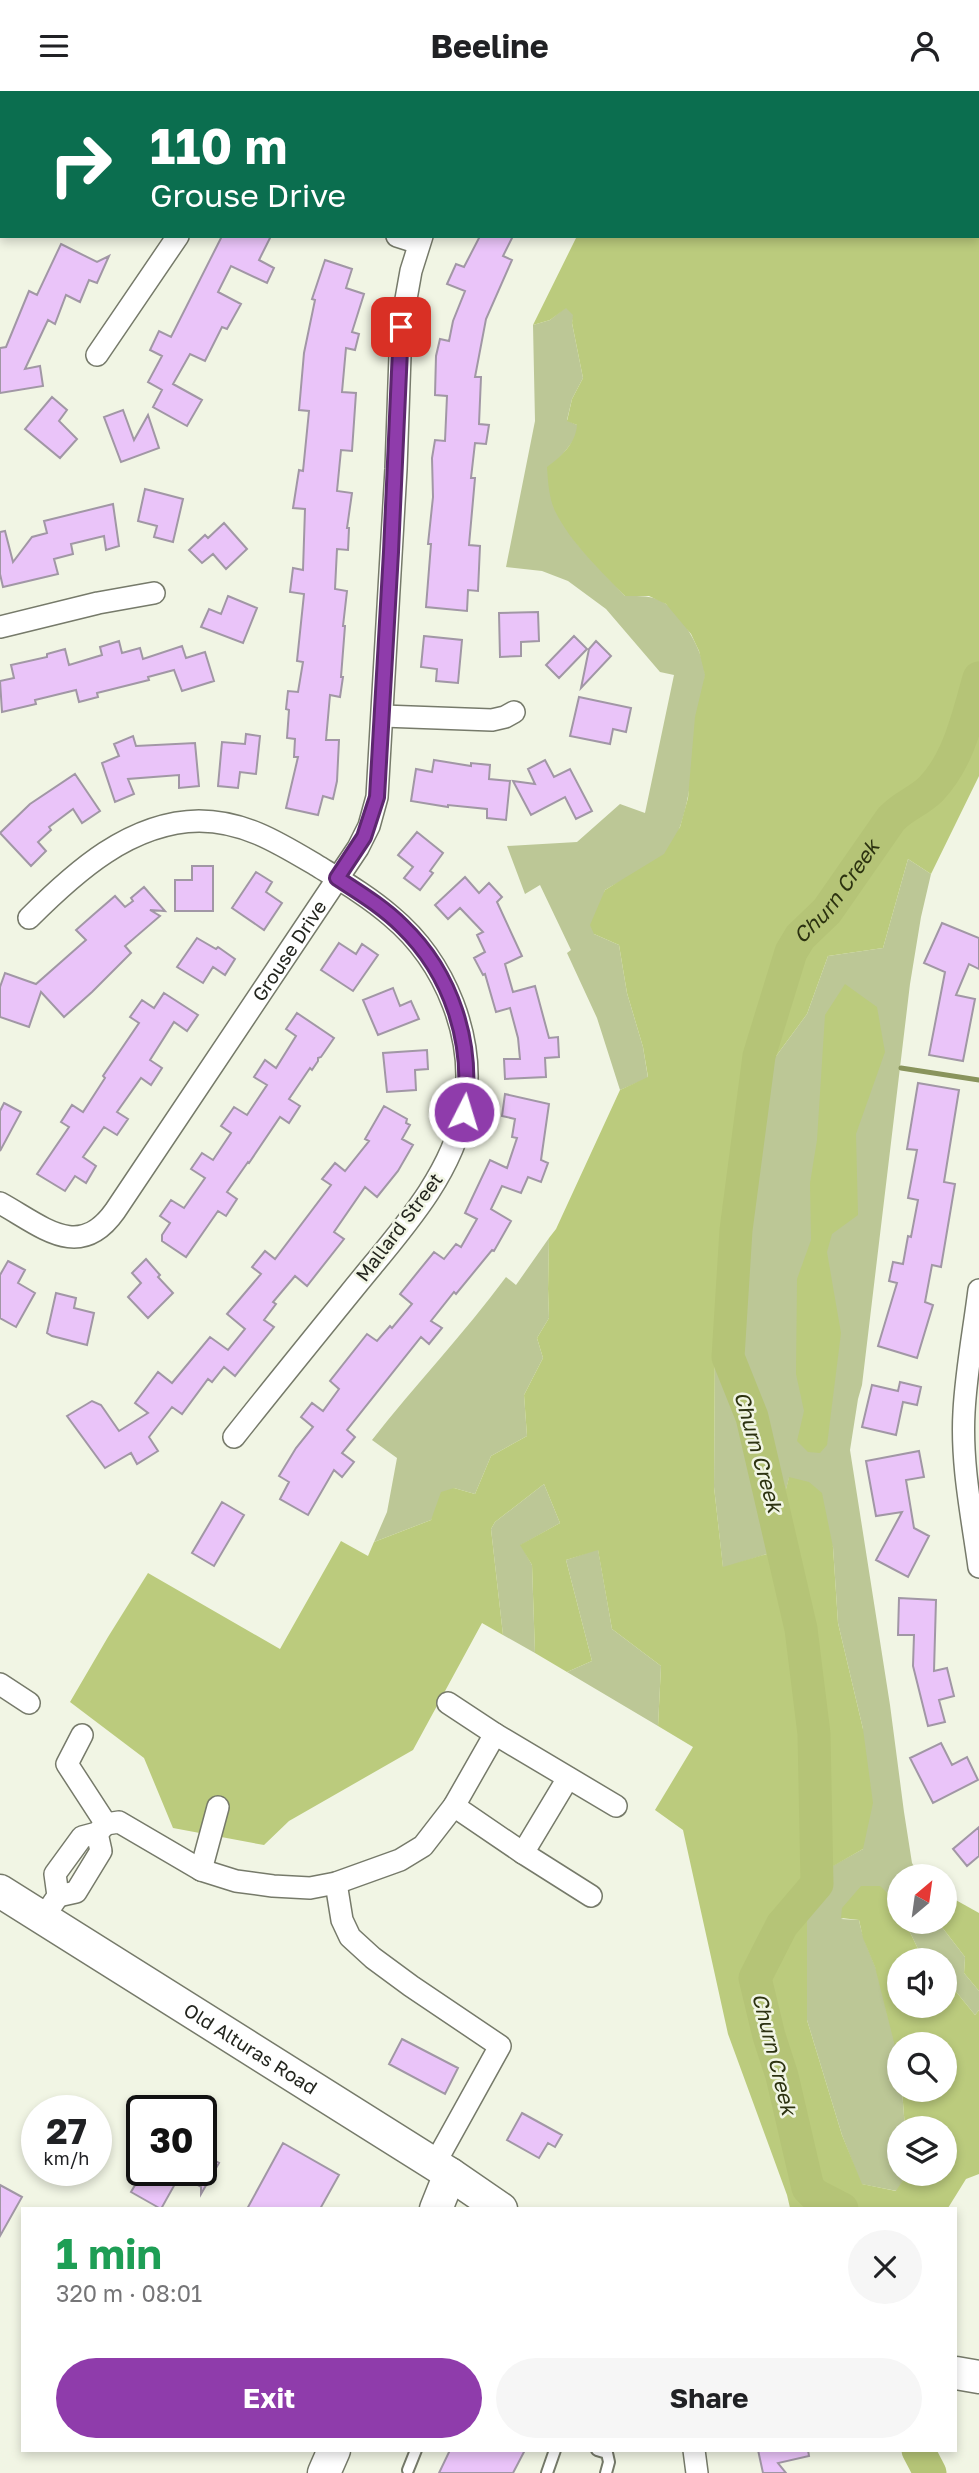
<!DOCTYPE html>
<html lang="en">
<head>
<meta charset="utf-8">
<style>
	:root { --surface:#fff; --page:#f6f6f6; --text:#202124; --muted:#757577; --accent:#8f3cab }
	body { margin:0; font-family:"Golos Text",sans-serif; background:var(--page); color:var(--text); height:100vh; display:flex; flex-direction:column; font-size:26px; white-space:nowrap }
	* { box-sizing:border-box; margin:0 }
	p { font-size:23px; color:var(--muted) }
	.icon { flex:none; width:38px; height:38px; fill:none; stroke:currentColor; stroke-width:2; stroke-linecap:round; stroke-linejoin:round }
	.map { position:relative; flex:1; overflow:hidden }
	.drawer { position:absolute; left:21px; top:2116px; width:936px; height:245px; display:flex; flex-direction:column; background:var(--surface); border-radius:0px; box-shadow:0 4px 10px #0003 }
	.drawer>* { flex:none }
	.hud { position:absolute; left:0px; top:0px; width:980px; height:147px; box-shadow:0 4px 10px #0003; background:#0b6e4f; color:#fff; overflow:hidden }
	.needle { width:46px; rotate:29deg }
	.tools { position:absolute; left:887px; top:1773px; display:grid; gap:14px }
	.tools a { display:grid; place-items:center; width:70px; height:70px; border-radius:50%; background:var(--surface); box-shadow:0 4px 10px #0003; font-size:35px }
	.speed { position:absolute; left:21px; top:2004px; display:flex; gap:14px; font-size:35px; font-weight:700; text-align:center }
	.speed>* { display:grid; place-content:center; width:91px; height:91px; border-radius:50%; background:var(--surface); box-shadow:0 4px 10px #0003; line-height:1 }
	.speed small { font-size:18px; font-weight:400 }
	.speed .limit { border:4px solid #111; border-radius:10px; background:#fff; color:#111 }
	.pin { position:absolute; display:grid; place-items:center; width:60px; height:60px; color:#fff; margin:-30px; border-radius:14px; box-shadow:0 4px 10px #0006 }
	.me { position:absolute; width:77px; margin:-38px; rotate:5deg; stroke-linejoin:round; filter:drop-shadow(0 0 5px #0008) }
	.turn { display:flex; align-items:center; gap:24px; height:147px; padding:0 35px; font-size:32px }
	.turn .icon { width:91px; height:91px; stroke-width:2.5 }
	.turn b { display:block; font-size:49px; line-height:60px }
	.round { display:grid; place-items:center; flex:none; width:74px; height:74px; border-radius:37px; background:var(--page) }
	.overview { display:flex; align-items:center; justify-content:space-between; height:119px; padding:0 35px }
	h1 { font-size:42px; font-weight:700; line-height:52px; color:#1e9e55 }
	.button { display:flex; gap:14px; margin-top:auto; padding:14px 35px }
	.button a { flex:1; height:80px; border-radius:42px; background:var(--accent); color:#fff; font-size:28px; font-weight:700; line-height:80px; text-align:center }
	.button a+a { background:var(--page); color:var(--text) }
	header { display:flex; justify-content:space-between; align-items:center; height:91px; padding:0 35px; background:var(--surface); font-size:32px; font-weight:700 }
	.map>svg:first-child { display:block }
</style>
</head>
<body>
<header><svg class="icon" aria-label="menu" viewBox="0 0 24 24"><path d="M4 6h16M4 12h16M4 18h16"/></svg>Beeline<svg class="icon" aria-label="person" viewBox="0 0 24 24"><circle cx="12" cy="8" r="4"/><path d="M4 21q1-7 8-7t8 7"/></svg></header>
<div class="map">
<svg width="979" height="2382" viewBox="0 0 979 2382">
	<rect width="100%" height="100%" fill="#f1f5e4"/>
	<path fill="#bcc796" d="M566,216L574,224L572,232L583,287L572,308L567,329L577,334V345L559,368L578,454L625,505C638,505 655,504 666,513C683,525 703,561 705,582C706,598 695,622 695,640C693,674 689,736 665,763C654,775 620,790 605,799L594,843L619,854L627,902L643,956L648,987L620,999L597,927L567,862L571,859L540,794L525,803L507,755L577,751L620,713L645,722L674,584L660,581L606,518L568,490L542,480L506,476L535,330L533,234L550,229Z
		M908,768L931,783L921,826L910,893L862,1294L858,1308L850,1359L890,1614L904,1721L912,1772L920,1785H900L899,1820L893,1807L841,1828L859,1829C862,1846 869,1859 875,1875C889,1913 900,1959 900,1998L902,1999L905,2037H900V2082L907,2083L897,2100L861,2093L842,2044L807,1929V1789L863,1758V1638L838,1532L833,1456L789,1387L770,1462L723,1477L714,1396L715,1247L746,1006L807,923L828,865L883,857Z
		M549,1147L548,1198L549,1227L537,1247L543,1267L524,1304L527,1345L491,1365L475,1403L454,1397L431,1429L374,1451L387,1421L397,1367L372,1349C415,1294 464,1243 506,1186L516,1194Z
		M544,1393L560,1432L521,1454L532,1474L535,1562L503,1544L491,1438L495,1431Z
		M598,1458L612,1538L661,1575L658,1635L567,1581L592,1570L566,1469Z
		M905,1831H938L965,1866L964,1882L979,1900V1919L975,1924L945,1887V1869H927L920,1862Z"/>
	<path fill="#bbcb7d" d="M663,0H979V685L931,783L908,768L883,857L828,865L807,923L746,1006L715,1247L714,1396L723,1476L770,1462L789,1386L809,1391L822,1402L833,1456L838,1532L863,1638L873,1712L863,1758L807,1790V1929L842,2044L862,2093L896,2100L907,2083L945,2082V2037H905L902,1999L945,1998V1953H900L899,1971L875,1876L863,1847L859,1829L841,1827L842,1817L861,1795H880C892,1806 899,1814 900,1830L905,1831L920,1862L927,1869H900V1914H945V1887L975,1924L979,1919V2083L966,2088L948,2117H790L787,2104L728,1943L683,1739L655,1719L693,1656L658,1635L661,1575L612,1538L598,1459L566,1469L592,1570L567,1581L535,1562L532,1474L520,1454L560,1432L544,1393L495,1431L491,1438L503,1544L482,1532L413,1659L289,1730L264,1754L173,1737L144,1667L70,1611L108,1546L148,1482L280,1558L341,1450L368,1465L374,1451L431,1429L441,1401L454,1397L475,1403L491,1365L527,1345L524,1304L543,1267L537,1247L549,1227L548,1198L549,1147L556,1138L620,999L648,986L643,956L627,902L619,854L594,843L590,834L605,799L664,763L680,736L688,707L695,626L705,584L699,560L691,543L666,513L649,505H625C600,479 571,452 555,420C549,407 548,391 547,376C561,366 576,352 577,334L567,330L572,308L583,287L572,232L573,224L566,217L550,229L533,234L577,145H978V2H662Z
		M845,893L877,916L885,961L856,1043L858,1124L832,1143L827,1161L841,1242L827,1354L820,1362L808,1361L797,1350L804,1320L796,1283L797,1188L811,1149L810,1092L817,1049L825,924Z
		M945,1803L979,1822V1900L964,1882L965,1866L938,1831L945,1830Z"/>
	<g fill="none" stroke-linecap="round" stroke-linejoin="round">
		<path stroke="#89945c" stroke-width="5" d="M901,977L979,989"/>
		<g stroke="#b5c477" stroke-width="33">
			<path id="s1" d="M842,2118L815,2104L808,2097L782,1985L769,1945L755,1887L782,1834L817,1793L814,1643L801,1538L752,1326L728,1266L736,1139L759,965L791,861L800,846L827,820L891,728C904,714 918,711 931,698C959,669 968,625 979,587"/>
			<path d="M918,2359L930,2382"/>
		</g>
	</g>
	<path fill="#eac4f9" stroke="#a197a5" stroke-width="2" d="M222,145H271L259,169L274,177L267,192L231,175L218,201L241,213L227,238L222,236L205,270L190,263L173,293L202,309L187,335L153,316L162,299L148,291L162,265L150,259L159,240L171,246Z
		M480,145H513L503,165L512,169L486,228L475,286H481L479,333L489,334L486,353L475,352L471,387H475L469,454L480,455L478,500L468,499L467,520L426,516L431,453H428L433,406L432,367L435,349L445,350L447,305L435,304L436,265L440,248L449,250L453,230L465,200L447,193L456,173L464,176Z
		M61,153L97,171L109,165L97,192L89,189L80,211L66,204L55,233L48,229L25,278L40,275L43,295L0,302V257L6,256L29,200L37,204Z
		M325,169L352,178L346,197L364,203L352,241L359,243L355,259L346,257L342,301L356,302L352,360L341,359L337,400L352,402L347,437H349L348,459L337,458L335,498L347,500L343,535H345L341,586H343L340,606L330,604L326,649H339L337,690L333,708L323,705L318,724L286,717L298,666H294L295,648L287,647L289,619L286,618L288,600L298,601L303,571L297,570L304,503L290,501L293,477L303,479L305,418L293,417L299,379L303,380L309,320L299,319L304,262L315,209L312,208Z
		M52,306L67,319L59,330L77,348L60,367L25,338Z
		M123,319L134,349L148,324L159,357L121,371L104,326Z
		M145,398L183,408L173,451L154,446L157,435L138,430Z
		M113,413L119,455L106,459L104,445L71,453L73,463L54,468L58,483L3,496L0,483V441L5,440L13,471L32,446L47,442L44,430Z
		M224,432L247,458L226,478L213,463L202,472L189,459L205,444L208,447Z
		M228,505L257,517L243,552L201,536L209,518L221,523Z
		M538,521L539,550L521,551V565L500,566L499,522Z
		M424,545L462,549L458,592L436,590L437,578L421,576Z
		M574,545L587,558L559,587L546,574Z
		M119,550L122,562L140,557L143,568L182,555L186,567L205,561L214,590L182,600L174,579L148,586L149,589L97,602L98,606L79,611L76,599L35,609L36,613L2,621L0,590L14,587L11,574L47,566V563L65,558L69,574L102,564L100,556Z
		M596,550L611,565L581,597L589,558Z
		M579,606L631,617L626,641L613,638L610,653L570,645Z
		M246,643L260,645L256,683L240,681L238,697L218,695L222,651L245,653Z
		M133,645L136,655L195,652L199,695L179,697V684L128,688L134,703L115,711L102,672L119,665L114,653Z
		M434,669L471,675V672L490,674L489,688L510,690L506,729L487,727V718L448,714V716L411,710L416,678L432,681Z
		M545,669L554,686L570,678L592,720L576,728L565,706L531,724L513,690L535,693L528,678Z
		M75,683L100,720L82,732L73,718L49,736L51,739L38,751L46,760L31,775L0,742L30,713Z
		M417,741L443,762L430,780L433,782L420,799L404,787L413,776L398,764Z
		M192,775H213V820H175V789H192Z
		M256,781L272,791L266,801L282,812L264,839L232,817Z
		M465,786L479,802L489,792L502,806L497,811L522,865L505,873L513,901L535,895L549,947L558,946L559,966L545,967L546,986L505,988L504,968H520L518,947L510,917L496,921L485,883L483,884L474,867L485,861L477,844L483,841L460,817L448,828L435,814Z
		M144,796L165,820L150,819L160,825L125,855L131,862L92,901L64,926L41,901L29,936L0,926V896L5,882L36,893L86,849L76,839L93,824L115,805L125,816L133,810L131,807Z
		M942,832L979,847V878L969,873L956,904L975,908L963,970L929,964L945,881L924,872Z
		M197,847L216,858L218,856L235,868L225,884L213,876L203,892L177,876Z
		M339,852L356,863L362,853L378,864L353,900L321,879Z
		M393,897L400,915L411,910L419,928L378,944L363,909Z
		M164,902L198,924L187,940L174,931L150,969L162,977L151,994L141,987L117,1021L128,1028L117,1044L104,1036L83,1066L96,1075L86,1092L75,1085L65,1100L37,1083L69,1036L61,1031L72,1014L83,1021L105,987L103,985L139,932L130,926L142,909L154,917Z
		M297,922L334,947L321,966L318,967V970L312,979L310,977L289,1008L300,1015L289,1032L280,1026L249,1072L248,1071L227,1101L237,1108L226,1125L218,1120L186,1166L162,1150V1144L170,1132L160,1125L171,1109L184,1117L205,1087L191,1078L202,1062L213,1069L231,1042L221,1035L234,1016L247,1024L267,994L254,986L265,969L276,977L296,945L286,938Z
		M427,959L428,978L415,979L416,999L387,1001L383,962Z
		M918,992L959,999L944,1091L955,1093L941,1176L932,1174L925,1211L933,1214L917,1267L878,1255L897,1192L889,1190L893,1171L903,1173L908,1145L911,1146L918,1109L908,1107L917,1059L907,1058Z
		M505,1003L549,1013L541,1069L548,1072L541,1091L528,1086L521,1102L502,1095L491,1118L511,1130L494,1160L492,1159L456,1203L454,1201L431,1230L442,1237L429,1253L421,1246L347,1339L355,1346L342,1362L354,1371L342,1386L334,1379L308,1424L280,1408L289,1391L279,1385L296,1357L313,1336L301,1326L312,1312L323,1320L339,1298L330,1290L367,1243L377,1250L390,1235L392,1237L412,1213L400,1203L434,1161L444,1168L456,1153L461,1156L477,1128L465,1122L490,1069L507,1077L517,1047L512,1046L515,1028L502,1025Z
		M4,1012L21,1021L0,1060V1020Z
		M384,1015L407,1028L406,1032L410,1034L402,1048L413,1054L398,1080L377,1106L365,1096L334,1141L344,1148L307,1195L295,1185L273,1211L276,1213L264,1229L274,1236L235,1285L224,1276L212,1291L208,1288L182,1323L172,1316L149,1346L158,1360L137,1373L131,1362L105,1377L67,1325L92,1310L101,1314L119,1340L148,1322L135,1312L158,1281L172,1292L210,1246L228,1259L245,1238L227,1223L261,1183L252,1176L265,1160L275,1168L331,1094L322,1088L335,1072L345,1080L369,1050L365,1048Z
		M146,1168L160,1184L158,1186L173,1202L148,1227L128,1206L141,1192L132,1182Z
		M8,1170L25,1179L18,1192L35,1202L16,1236L0,1227V1184Z
		M56,1202L76,1207L74,1217L94,1222L87,1254L52,1245L47,1242Z
		M900,1291L921,1296L917,1314L903,1311L896,1344L862,1336L872,1294L898,1300Z
		M919,1360L924,1386L906,1389L914,1437L929,1445L908,1486L876,1469L902,1421L876,1425L866,1370Z
		M222,1411L244,1424L214,1475L192,1462Z
		M899,1507L936,1509L934,1580L947,1577L954,1605L939,1609L945,1631L928,1635L913,1575L914,1544H898Z
		M941,1652L952,1674L967,1666L978,1689L933,1712L910,1667Z
		M979,1736V1765L967,1775L953,1758Z
		M402,1948L458,1977L445,2003L389,1973Z
		M522,2022L562,2044L555,2056L548,2052L539,2067L507,2049Z
		M283,2052L339,2084L320,2118H247Z
		M201,2062L219,2072L201,2103V2096L180,2084L161,2118L131,2101L144,2079H201Z
		M0,2094L22,2106L0,2145Z
		M450,2359H525L513,2382H439Z
		M758,2359H808L809,2365L778,2372L786,2382H763Z"/>
	<g fill="none" stroke-linecap="round" stroke-linejoin="round">
		<g stroke="#767a6a" stroke-width="14">
			<path id="lane" d="M597,2359L607,2362L609,2371L606,2382
				M408,2379L416,2359
				M547,2382L555,2359"/>
		</g>
		<g stroke="#767a6a" stroke-width="24">
			<g id="street">
				<path d="M33,0L36,2"/>
				<path d="M238,2V0"/>
				<path d="M484,2L485,0"/>
				<path d="M397,145L419,152"/>
				<path d="M97,264L178,145"/>
				<path d="M0,536L98,512L154,502"/>
				<path d="M383,625L492,629L505,626L514,621"/>
				<path d="M29,827C75,781 130,731 199,730C244,730 279,752 316,774C342,790 368,805 391,825C446,871 477,948 464,1019C451,1089 393,1148 350,1202C311,1250 272,1298 234,1346"/>
				<path id="s2" d="M0,1112C42,1135 79,1171 115,1120L358,757L369,735L377,706L396,378L401,236L411,180L422,145"/>
				<path d="M979,1199C974,1239 966,1281 964,1321C961,1373 972,1425 979,1476"/>
				<path d="M0,1593L29,1612"/>
				<path d="M495,1643L616,1715"/>
				<path d="M82,1644L67,1673L106,1733"/>
				<path d="M568,1687L523,1762L591,1805"/>
				<path d="M454,1715L523,1762"/>
				<path d="M201,1779L218,1716"/>
				<path d="M336,1792L342,1829L350,1846L373,1867L411,1895L500,1955L434,2074"/>
				<path d="M58,1805L76,1801L101,1760L97,1742"/>
				<path d="M43,1827L58,1805L55,1783L82,1746L97,1742L106,1733L119,1731L201,1779L236,1790L273,1795L310,1797L336,1792L400,1769L423,1755L454,1715L495,1643L448,1612"/>
				<path d="M694,2359L697,2382"/>
			</g>
		</g>
		<g stroke="#767a6a" stroke-width="35">
			<g id="secondary">
				<path id="s3" d="M0,1800L450,2083L501,2118"/>
				<path d="M436,2118L450,2083"/>
				<path d="M956,2282L979,2286"/>
				<path d="M324,2382L334,2359"/>
			</g>
		</g>
		<use href="#lane" stroke="#fff" stroke-width="10"/>
		<use href="#street" stroke="#fff" stroke-width="21"/>
		<use href="#secondary" stroke="#fff" stroke-width="32"/>
	</g>
	<g fill="none" stroke-linecap="round" stroke-linejoin="round">
		<g stroke="#5d276f" stroke-width="18">
			<path id="route" d="M401,236L391,461L377,706L364,746L337,787C360,802 383,816 402,835C452,883 474,953 464,1021"/>
		</g>
		<use href="#route" stroke="#8f3cab" stroke-width="12"/>
	</g>
	<g text-anchor="middle" stroke-width="5" stroke-linejoin="round" paint-order="stroke">
		<g font-size="19" fill="#23251e" stroke="#f1f5e4">
			<text dy="7" stroke="none"><textPath href="#s2" startOffset="446">Grouse Drive</textPath></text>
			<text transform="translate(399 1136) rotate(-53)" y="7">Mallard Street</text>
			<text dy="7" stroke="none"><textPath href="#s3" startOffset="296">Old Alturas Road</textPath></text>
		</g>
		<g font-size="21" font-style="italic" fill="#2c3210" stroke="#f1f5e4">
			<text dy="7" stroke="none"><textPath href="#s1" startOffset="1396">Churn Creek</textPath></text>
			<text transform="translate(758 1361) rotate(74)" y="7">Churn Creek</text>
			<text transform="translate(774 1963) rotate(76)" y="7">Churn Creek</text>
		</g>
	</g>
</svg>
<div class="tools">
<a><svg class="needle" viewBox="-14 -14 28 28"><path d="M0-13l5 13h-10z" fill="#e53935"/><path d="M0 13l5-13h-10z" fill="#757577"/></svg></a>
<a><svg class="icon" aria-label="sound" viewBox="0 0 24 24"><path d="M4 9h4l5-4v14l-5-4H4zM17 9q2 3 0 6"/></svg></a>
<a><svg class="icon" aria-label="search" viewBox="0 0 24 24"><circle cx="10" cy="10" r="6"/><path d="M15 15l6 6"/></svg></a>
<a><svg class="icon" aria-label="layers" viewBox="0 0 24 24"><path d="M12 4l9 5-9 5-9-5zM3 14l9 5 9-5"/></svg></a>
</div>
<div class="speed"><div>27<small>km/h</small></div><div class="limit">30</div></div>
<div class="pin" style="left:401px;top:236px;background:#d93025"><svg class="icon" aria-label="arrive" viewBox="0 0 24 24"><path d="M6 21V4h12l-3 4 3 4H6"/></svg></div>
<svg class="me" style="left:464px;top:1021px" viewBox="-20 -20 40 40"><circle r="17" fill="#8f3cab" stroke="#fff" stroke-width="3"/><path d="M0-11L8 9 0 5-8 9z" fill="#fff"/></svg>
<div class="hud">
<div class="turn"><svg class="icon" aria-label="right" viewBox="0 0 24 24"><path d="M7 20v-9h11M14 6l5 5-5 5"/></svg><div><b>110 m</b>Grouse Drive</div></div>
</div>
<section class="drawer">
<div class="overview"><div><h1>1 min</h1><p>320 m · 08:01</p></div><a class="round"><svg class="icon" aria-label="close" viewBox="0 0 24 24"><path d="M6 6l12 12M18 6L6 18"/></svg></a></div>
<div class="button"><a>Exit</a><a>Share</a></div>
</section>
</div>
</body>
</html>
